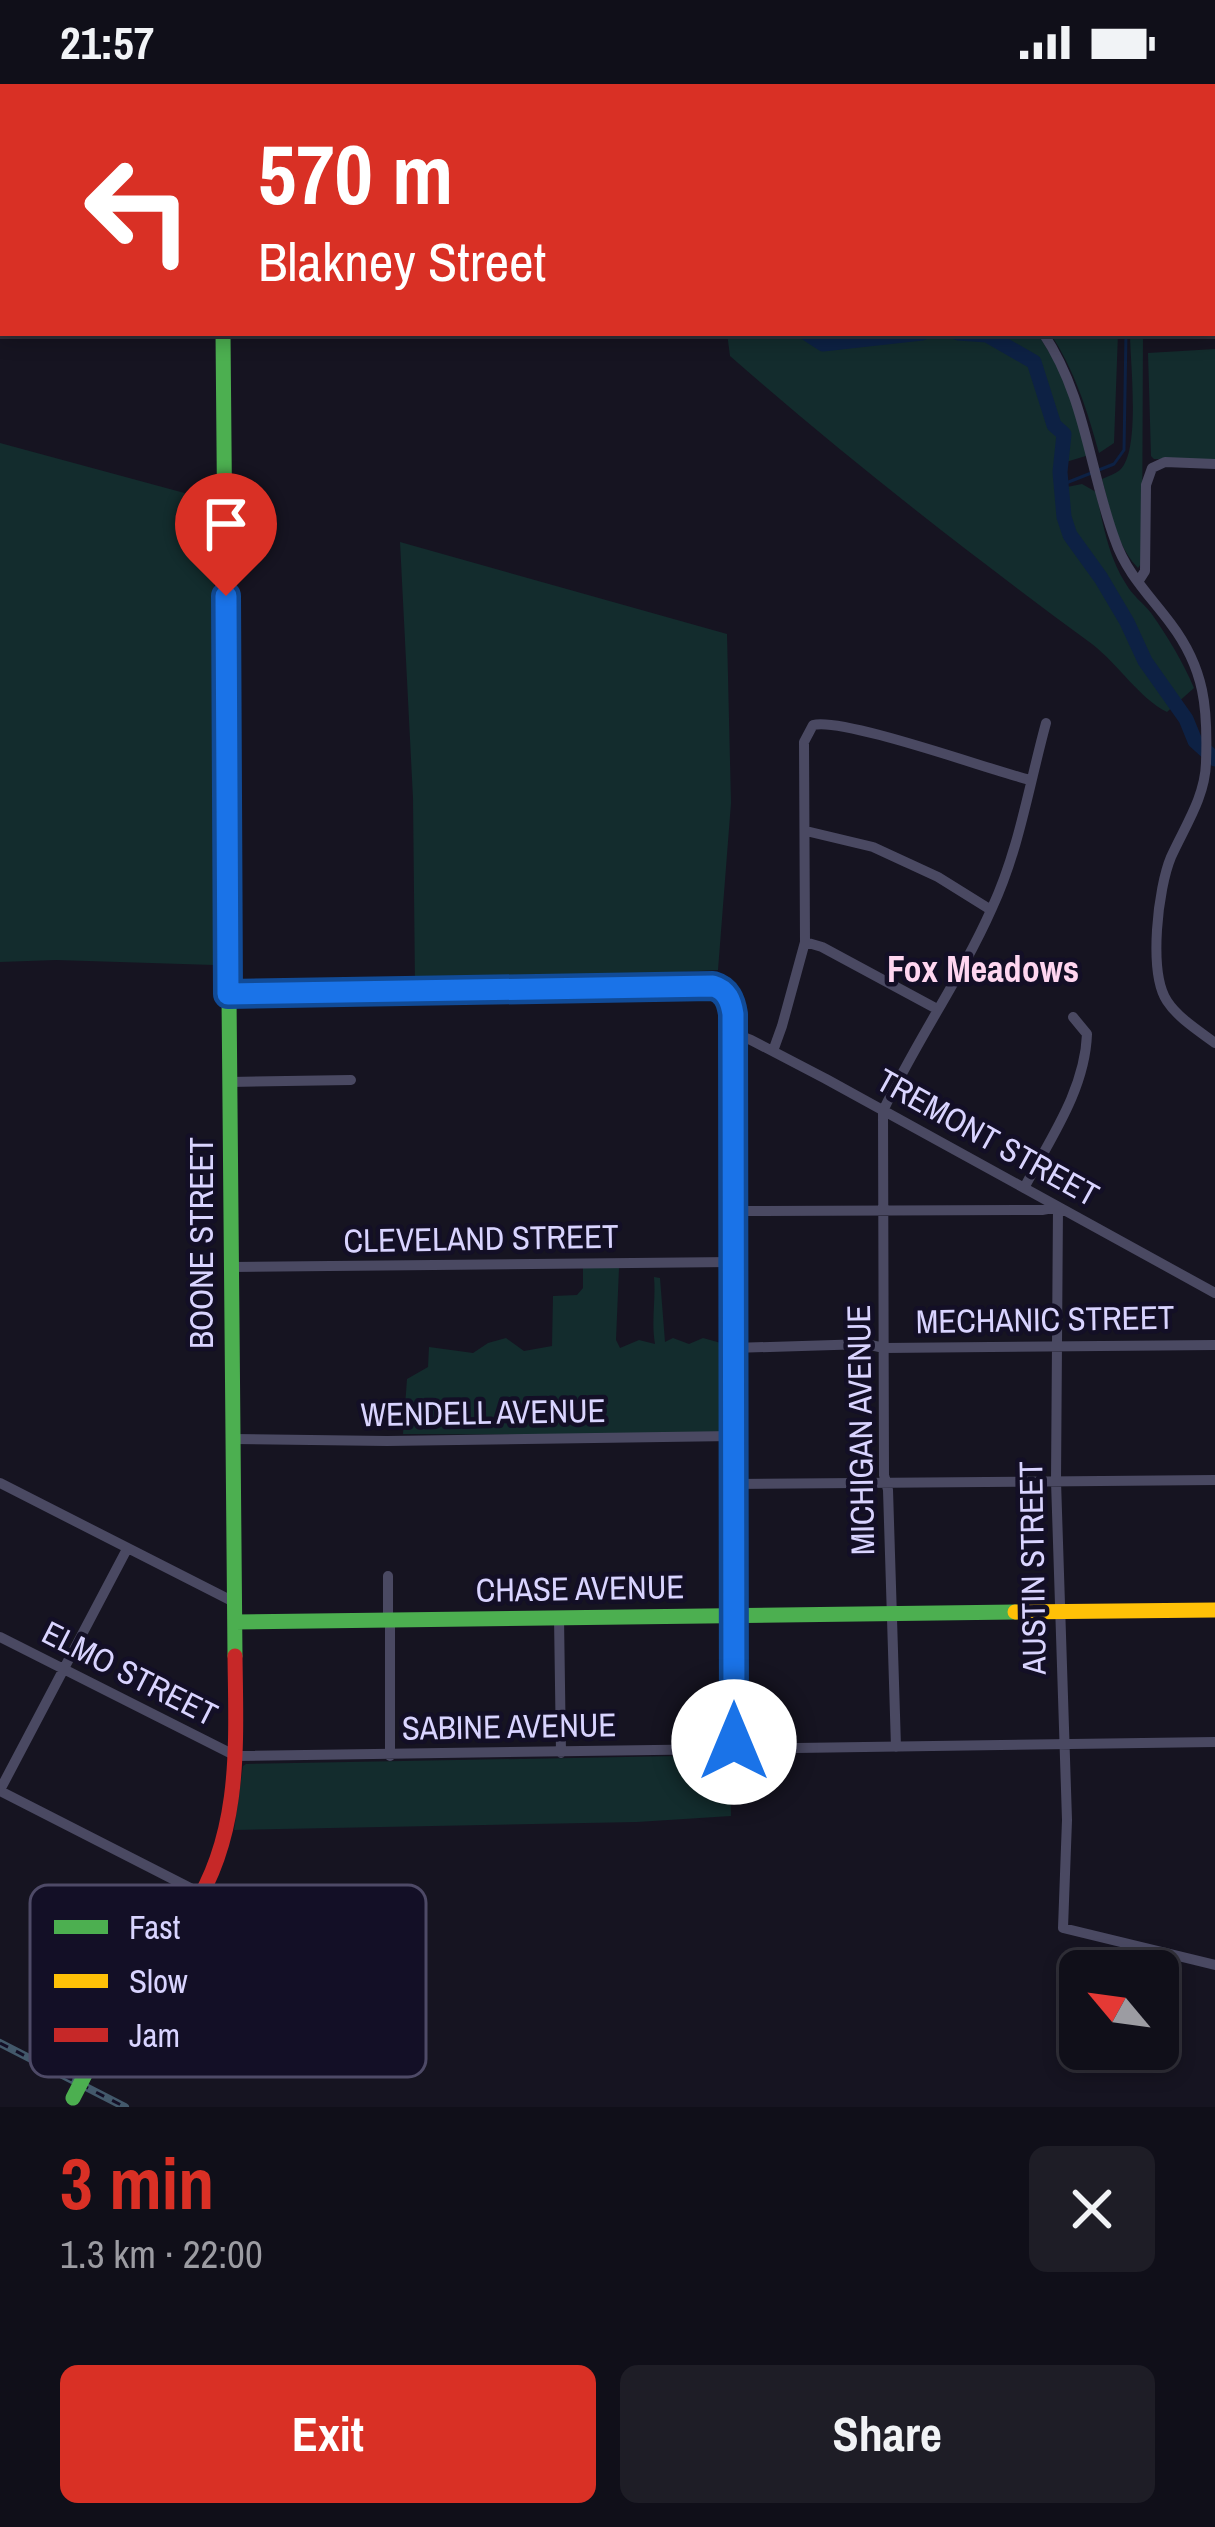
<!DOCTYPE html>
<html lang="en">
<head>
<meta charset="utf-8">
<style>
	:root { --surface:#100f19; --page:#1e1d26; --text:#f1f3f6; --muted:#9c9ca2; --line:#302f38; --accent:#d93025 }
	body { margin:0; font-family:"Archivo Narrow",sans-serif; background:var(--page); color:var(--text); height:100vh; display:flex; flex-direction:column; font-size:45px; white-space:nowrap }
	* { box-sizing:border-box; margin:0 }
	p { font-size:39px; color:var(--muted) }
	.icon { flex:none; width:66px; height:66px; fill:none; stroke:currentColor; stroke-width:2; stroke-linecap:round; stroke-linejoin:round }
	.map { position:relative; height:2023px; overflow:hidden }
	.details { display:flex; flex-direction:column; background:var(--surface); flex:1 }
	.details>* { flex:none }
	.top-card { position:absolute; left:0px; top:0px; width:1215px; height:252px; box-shadow:0 6px 18px #0003,0 0 0 3px var(--line); background:#d93025; color:#fff; overflow:hidden }
	.needle { width:78px; rotate:299deg }
	.controls { position:absolute; left:1059px; top:1866px; display:grid; gap:24px }
	.controls a { display:grid; place-items:center; width:120px; height:120px; border-radius:18px; background:var(--surface); box-shadow:0 6px 18px #0003,0 0 0 3px var(--line); font-size:60px }
	.pin { position:absolute; display:grid; place-items:center; width:102px; height:102px; color:#fff; margin:-123px -51px; border-radius:50% 50% 50% 0; rotate:-45deg; box-shadow:0 0 12px #0007 }
	.pin .icon { rotate:45deg }
	.me { position:absolute; width:132px; margin:-66px; rotate:0deg; stroke-linejoin:round; filter:drop-shadow(0 0 9px #0008) }
	.turn { display:flex; align-items:center; gap:42px; height:252px; padding:0 60px; font-size:54px }
	.turn .icon { width:156px; height:156px; stroke-width:2.5 }
	.turn b { display:block; font-size:84px; line-height:102px }
	.round { display:grid; place-items:center; flex:none; width:126px; height:126px; border-radius:18px; background:var(--page) }
	.summary { display:flex; align-items:center; justify-content:space-between; height:204px; padding:0 60px }
	h1 { font-size:72px; font-weight:800; line-height:90px; color:var(--accent) }
	.action { display:flex; gap:24px; margin-top:auto; padding:24px 60px }
	.action a { flex:1; height:138px; border-radius:18px; background:var(--accent); color:#fff; font-size:48px; font-weight:800; line-height:138px; text-align:center }
	.action a+a { background:var(--page); color:var(--text) }
	.status { display:flex; justify-content:space-between; align-items:center; height:84px; padding:0 60px; background:var(--surface); direction:ltr }
	.status svg { height:33px; fill:currentColor }
	.map>svg:first-child { display:block }
</style>
</head>
<body>
<div class="status"><b>21:57</b><svg viewBox="0 0 49 12"><path d="M0 12V9h3v3zM5 12V6h3v6zM10 12V3h3v9zM15 12V0h3v12zM26 1h20v11H26zM47 4h2v5h-2z"/></svg></div>
<div class="map">
<svg width="1215" height="2023" viewBox="0 0 1215 2023">
	<rect width="100%" height="100%" fill="#161421"/>
	<path fill="#132c2d" d="M727,249H1037L1060,285L1089,371L1066,378L1067,403L1082,400L1096,408C1103,440 1108,472 1126,500C1132,511 1143,519 1151,529C1168,553 1183,578 1194,604L1167,628C1139,614 1119,581 1092,560C967,468 846,374 730,272Z
		M1050,249H1118L1114,359L1099,369C1087,326 1075,287 1050,249Z
		M1130,249H1143L1142,478L1138,484C1116,462 1110,424 1102,395C1108,392 1115,390 1120,386C1141,367 1130,277 1130,249Z
		M1215,265V375H1154L1151,372L1148,269Z
		M0,359L214,417V881L56,876L0,878Z
		M400,458L727,550L731,719L718,886L415,902L413,714Z
		M583,1184H619L616,1256L620,1264L639,1256L655,1260C651,1237 656,1216 654,1193L660,1194L665,1258L673,1254L689,1260L703,1254L728,1261L726,1345L723,1348L583,1351L403,1350L407,1295L428,1283L429,1263L473,1269L488,1259L506,1254L524,1267L552,1262L553,1212L577,1211L583,1204Z
		M730,1671L731,1732L637,1738L234,1746L243,1682L246,1680Z"/>
	<g fill="none" stroke-linecap="round" stroke-linejoin="round">
		<path stroke="#0d2144" stroke-width="3" d="M443,0L446,3
			M525,0V3
			M1152,0V3
			M96,3L104,0L117,3
			M422,3L426,0
			M479,3L480,0
			M556,3L558,0
			M1165,3L1167,0
			M0,59L3,55
			M1061,401L1114,380L1124,366L1126,249"/>
		<path stroke="#0d2144" stroke-width="15" d="M570,0L574,3
			M806,249L823,260L922,249
			M958,249L987,251L1034,278L1054,341L1064,350L1060,388L1064,433L1070,451L1101,494L1127,538L1145,577L1186,635L1195,657L1215,675"/>
		<path stroke="#4a4962" stroke-width="10" d="M962,3V0
			M1043,249C1086,313 1089,386 1115,456C1126,489 1151,513 1171,540C1205,585 1208,625 1206,679C1205,713 1185,742 1171,773C1158,804 1148,888 1167,917C1178,934 1199,947 1215,959
			M1138,498L1145,487L1146,401L1152,384L1165,378L1215,380
			M806,747L873,763L938,793L991,826
			M805,858L822,863L937,925
			M733,949L751,956L826,995L1215,1209
			M773,967L782,942L805,858L804,658L813,641C843,633 990,686 1030,696
			M230,998L351,996
			M1024,1104C1050,1055 1085,1006 1087,950L1073,933
			M732,1127L1042,1126L1058,1123L1056,1397L1067,1736L1063,1844L1215,1881
			M231,1183L732,1178
			M733,1264L866,1260L884,1264L1215,1261
			M233,1355L387,1357L733,1352
			M0,1399L234,1518
			M733,1400L1215,1396
			M388,1492V1536
			M559,1533L561,1669
			M390,1536V1672
			M0,1553L236,1672L1215,1658
			M896,1663L888,1406L884,1391L883,1027C916,957 961,894 992,824C1019,766 1029,701 1046,639
			M0,1706L127,1465
			M0,1707L202,1810"/>
		<path stroke="#4caf50" stroke-width="15" d="M190,0V3
			M223,249L235,1572
			M228,910L713,902L727,912L733,930L734,1666
			M235,1538L1015,1528"/>
		<path stroke="#ffc107" stroke-width="15" d="M1015,1528L1215,1526"/>
		<path stroke="#c62828" stroke-width="15" d="M111,1940C120,1924 128,1906 139,1891C156,1869 177,1849 192,1826C242,1749 236,1659 235,1572"/>
		<g stroke="#43596b" stroke-width="8">
			<path id="rail" d="M0,1959L125,2023"/>
		</g>
		<use href="#rail" stroke="#130f26" stroke-width="3" stroke-dasharray="9" stroke-linecap="butt"/>
		<path stroke="#4caf50" stroke-width="15" d="M73,2014L111,1940"/>
	</g>
	<g fill="none" stroke-linecap="round" stroke-linejoin="round">
		<g stroke="#114b97" stroke-width="30">
			<path id="route" d="M226,512L228,910L713,902C727,906 731,917 733,930L734,1658"/>
		</g>
		<use href="#route" stroke="#1a73e8" stroke-width="21"/>
	</g>
	<g text-anchor="middle" stroke-width="9" stroke-linejoin="round" paint-order="stroke">
		<g font-size="33" fill="#d9d4ff" stroke="#130f26">
			<text transform="translate(988 1053) rotate(29)" y="12">TREMONT STREET</text>
			<text transform="translate(481 1154) rotate(-1)" y="12">CLEVELAND STREET</text>
			<text transform="translate(201 1159) rotate(-90)" y="12">BOONE STREET</text>
			<text transform="translate(1045 1235) rotate(-1)" y="12">MECHANIC STREET</text>
			<text transform="translate(483 1328) rotate(-1)" y="12">WENDELL AVENUE</text>
			<text transform="translate(860 1346) rotate(-91)" y="12">MICHIGAN AVENUE</text>
			<text transform="translate(1032 1484) rotate(-91)" y="12">AUSTIN STREET</text>
			<text transform="translate(580 1504) rotate(-1)" y="12">CHASE AVENUE</text>
			<text transform="translate(130 1589) rotate(27)" y="12">ELMO STREET</text>
			<text transform="translate(509 1642) rotate(-1)" y="12">SABINE AVENUE</text>
		</g>
		<g font-size="36" font-weight="bold" fill="#ffd6f0" stroke="#130f26">
			<text x="983" y="898">Fox Meadows</text>
		</g>
	</g>
	<rect x="30" y="1801" width="396" height="192" rx="18" fill="#130f26" stroke="#4e4a67" stroke-width="3"/>
	<rect x="54" y="1836" width="54" height="14" fill="#4caf50"/>
	<rect x="54" y="1890" width="54" height="14" fill="#ffc107"/>
	<rect x="54" y="1944" width="54" height="14" fill="#c62828"/>
	<g font-size="33" fill="#d9d4ff">
		<text x="129" y="1855">Fast</text>
		<text x="129" y="1909">Slow</text>
		<text x="129" y="1963">Jam</text>
	</g>
</svg>
<div class="controls">
<a><svg class="needle" viewBox="-14 -14 28 28"><path d="M0-13l5 13h-10z" fill="#e53935"/><path d="M0 13l5-13h-10z" fill="#9c9ca2"/></svg></a>
</div>
<div class="pin" style="left:226px;top:512px;background:#d93025"><svg class="icon" aria-label="arrive" viewBox="0 0 24 24"><path d="M6 21V4h12l-3 4 3 4H6"/></svg></div>
<svg class="me" style="left:734px;top:1658px" viewBox="-20 -20 40 40"><circle r="19" fill="#fff"/><path d="M0-13L10 11 0 6-10 11z" fill="#1a73e8"/></svg>
<div class="top-card">
<div class="turn"><svg class="icon" aria-label="left" viewBox="0 0 24 24"><path d="M17 20v-9H6M10 6l-5 5 5 5"/></svg><div><b>570 m</b>Blakney Street</div></div>
</div>
</div>
<section class="details">
<div class="summary"><div><h1>3 min</h1><p>1.3 km · 22:00</p></div><a class="round"><svg class="icon" aria-label="close" viewBox="0 0 24 24"><path d="M6 6l12 12M18 6L6 18"/></svg></a></div>
<div class="action"><a>Exit</a><a>Share</a></div>
</section>
</body>
</html>
